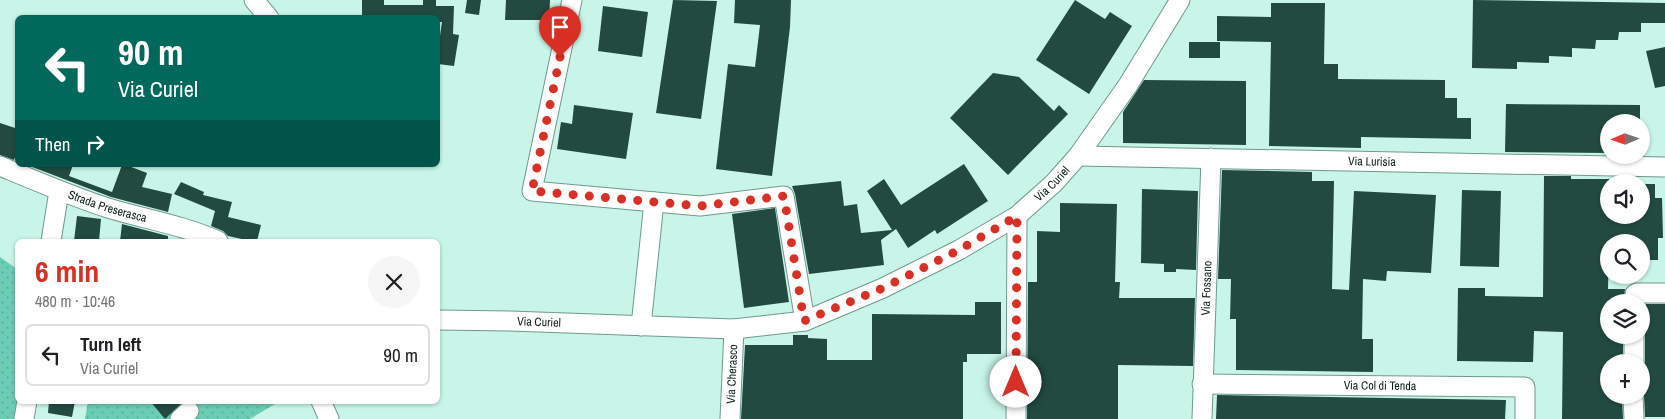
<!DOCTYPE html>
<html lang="en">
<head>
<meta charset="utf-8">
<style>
	:root { --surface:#fff; --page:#f6f6f6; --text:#202124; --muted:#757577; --line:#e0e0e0; --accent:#d93025 }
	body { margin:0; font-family:"Archivo Narrow",sans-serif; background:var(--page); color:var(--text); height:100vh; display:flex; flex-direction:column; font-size:19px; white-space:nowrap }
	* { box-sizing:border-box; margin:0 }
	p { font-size:16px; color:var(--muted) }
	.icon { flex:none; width:28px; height:28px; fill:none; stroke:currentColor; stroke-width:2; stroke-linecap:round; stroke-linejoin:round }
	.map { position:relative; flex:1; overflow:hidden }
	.details { position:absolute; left:15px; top:239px; width:425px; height:165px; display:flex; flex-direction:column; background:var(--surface); border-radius:8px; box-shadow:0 1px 4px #0004 }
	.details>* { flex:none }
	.guide { position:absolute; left:15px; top:15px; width:425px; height:152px; border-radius:8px; box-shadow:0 1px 4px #0004; background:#00695c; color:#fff; overflow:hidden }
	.needle { width:32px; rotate:268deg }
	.controls { position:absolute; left:1600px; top:114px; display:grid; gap:10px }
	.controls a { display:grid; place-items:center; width:50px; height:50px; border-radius:50%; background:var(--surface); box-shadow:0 1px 4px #0004; font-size:25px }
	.pin { position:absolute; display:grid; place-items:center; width:42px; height:42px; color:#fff; margin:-51px -21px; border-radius:50% 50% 50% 0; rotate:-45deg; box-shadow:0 0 5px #0007 }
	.pin .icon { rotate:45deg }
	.me { position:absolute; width:55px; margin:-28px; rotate:0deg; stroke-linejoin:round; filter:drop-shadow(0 0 4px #0008) }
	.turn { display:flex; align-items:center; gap:18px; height:105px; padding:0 20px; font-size:22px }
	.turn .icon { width:65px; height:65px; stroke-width:2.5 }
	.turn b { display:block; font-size:35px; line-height:42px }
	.then { display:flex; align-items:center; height:48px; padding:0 20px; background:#0003; gap:10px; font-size:19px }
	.round { display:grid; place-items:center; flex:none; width:52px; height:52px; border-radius:26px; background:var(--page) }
	.summary { display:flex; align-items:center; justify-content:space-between; height:85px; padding:0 20px }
	h1 { font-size:30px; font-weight:700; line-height:38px; color:var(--accent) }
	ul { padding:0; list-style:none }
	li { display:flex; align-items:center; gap:15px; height:62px; margin:0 10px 8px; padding:0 10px; border:2px solid var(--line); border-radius:8px }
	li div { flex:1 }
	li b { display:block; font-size:19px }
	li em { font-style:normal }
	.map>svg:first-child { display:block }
</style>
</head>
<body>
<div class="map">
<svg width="1665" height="419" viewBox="0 0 1665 419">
	<defs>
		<pattern id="grass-dots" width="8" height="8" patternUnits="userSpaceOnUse" patternTransform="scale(1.25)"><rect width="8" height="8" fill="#6ccdb5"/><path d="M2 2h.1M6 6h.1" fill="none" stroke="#5cb09b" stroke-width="1.8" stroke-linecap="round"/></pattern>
	</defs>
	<rect width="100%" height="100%" fill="#c8f5e8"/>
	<path fill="url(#grass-dots)" d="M0,257L17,269L18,401L19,419H0Z
		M88,401H280L250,419H85Z"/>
	<path fill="#224a41" d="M362,0H384V5H423V0H436V6H454L453,34L459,35L454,66L438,64V50L442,22H438V18H362Z
		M467,0H481L479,15L465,13Z
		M506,0H550L549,20H505Z
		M673,0L717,1L701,119L656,113Z
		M735,0H791L790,27L772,176L716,169L728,64L755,67L760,25L734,23Z
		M1075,0L1105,19L1110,12L1132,26L1089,94L1036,60Z
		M1473,0L1665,3V23H1641V32H1619L1618,40H1596L1595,49L1572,48V57L1549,56V63L1517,62V69L1472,68Z
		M1271,3H1325L1324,64H1338V79L1445,80V98H1457V118H1471V139L1361,137V148L1269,146L1271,42L1217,41V16L1271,17Z
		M603,6L648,12L642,57L598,51Z
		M1189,42H1220V58H1189Z
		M1665,47V86L1655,88L1646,51Z
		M993,73L1019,77L1054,111L1059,105L1068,114L1008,175L950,118Z
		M1144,80L1246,81V145L1123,143V112Z
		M1506,104L1640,105V122H1609V153L1505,152Z
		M574,105L633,113L626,159L557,149L561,122L572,124Z
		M0,123L18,129V149L14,160L0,155Z
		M964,164L988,201L937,234L935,230L908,248L896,229L881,240L884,265L809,274L795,194L792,186L841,181L844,206L857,204L861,233L892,230L867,191L884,179L901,205Z
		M27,165H73L69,176L112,192L122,165H126L147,173L142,187L172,194L168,212L111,197Z
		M1222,170L1312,172V181H1334L1332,289L1349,290L1354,191L1436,195L1431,273L1387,271L1386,281L1363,279L1362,339H1373V372L1236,370V319H1230L1231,279H1218Z
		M1544,176H1571V179H1609V215H1641V184H1655V198H1662L1663,238H1658V260H1641V242H1609L1608,289H1625L1624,302H1609V335H1623V362H1609V395H1622L1623,419H1562L1563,332L1534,331L1533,362L1457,361L1458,288H1485V296L1543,297Z
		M181,182L204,192L203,195L232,202L228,217L261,225L257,241H251L228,236L223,231L211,226L215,211L174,194Z
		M1142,189L1198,191L1196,270L1176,269V272H1164V264L1141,263Z
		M1462,190L1501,191L1499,267L1460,266Z
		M1060,203L1117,204L1115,282H1120L1119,298H1195L1193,366L1118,365V419H1027L1028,282H1037V231L1060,232Z
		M775,208L789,302L744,308L732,214Z
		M77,216L101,219L99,241H74Z
		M122,224L168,236V241H120Z
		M975,302H1001V354H967V362H963V419H741L745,345H793V335H808V338L827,339V360H872V314L975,315Z
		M1646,304H1665V417H1645L1644,395L1641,388V370L1645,362V335L1641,327V311Z
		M1217,395L1506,400L1505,419H1216Z
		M49,401H75L72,417L48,413Z
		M150,401H184L165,419Z"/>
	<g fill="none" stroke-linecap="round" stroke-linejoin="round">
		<g stroke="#6f998e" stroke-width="21">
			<g id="minor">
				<path d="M254,0L269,18"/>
				<path d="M572,0L532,191L700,206L784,196L805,321"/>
				<path id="s1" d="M1078,156L1665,167"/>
				<path id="s2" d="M0,166C36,181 71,196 108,208C144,219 183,225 218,241"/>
				<path d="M51,241L59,191"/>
				<path d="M1635,302V294L1637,293H1665"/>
				<path id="s3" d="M438,320L510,321L734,329L805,321L883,288L959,250L1017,216L1054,183L1078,156L1128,85L1180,0"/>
				<path d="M641,326L654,202"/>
				<path d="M1634,362V335"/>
				<path id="s4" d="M1202,384L1525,387V419"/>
				<path d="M1633,395L1634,419"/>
				<path d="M321,401L329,419"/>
				<path d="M24,419L27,401"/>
				<path d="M180,419L189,411"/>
				<path id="s5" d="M730,419L734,329"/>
				<path d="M1016,419L1017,216"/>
				<path id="s6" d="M1202,419L1211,158"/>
			</g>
		</g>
		<use href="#minor" stroke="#fff" stroke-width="19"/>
	</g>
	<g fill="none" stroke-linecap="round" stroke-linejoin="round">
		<path stroke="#d93025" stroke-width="9" stroke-dasharray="0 16.2" d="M560,57L532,191L700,206L784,196L804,321L883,288L959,250L1017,216L1016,382"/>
	</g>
	<g text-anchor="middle" stroke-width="5" stroke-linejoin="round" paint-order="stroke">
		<g font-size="12" fill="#0e1f1b" stroke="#e3fdf6">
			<text dy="4" stroke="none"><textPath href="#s1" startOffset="294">Via Lurisia</textPath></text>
			<text dy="4" stroke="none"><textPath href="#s3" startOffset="652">Via Curiel</textPath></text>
			<text dy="4" stroke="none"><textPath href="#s2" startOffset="115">Strada Preserasca</textPath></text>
			<text dy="4" stroke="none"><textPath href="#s6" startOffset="131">Via Fossano</textPath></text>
			<text dy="4" stroke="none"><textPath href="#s3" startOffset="101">Via Curiel</textPath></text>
			<text dy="4" stroke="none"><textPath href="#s5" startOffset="45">Via Cherasco</textPath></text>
			<text dy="4" stroke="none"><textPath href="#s4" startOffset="178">Via Col di Tenda</textPath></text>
		</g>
	</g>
</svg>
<div class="controls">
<a><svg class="needle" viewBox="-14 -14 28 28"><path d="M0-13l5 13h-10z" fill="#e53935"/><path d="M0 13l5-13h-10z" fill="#757577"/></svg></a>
<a><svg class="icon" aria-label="sound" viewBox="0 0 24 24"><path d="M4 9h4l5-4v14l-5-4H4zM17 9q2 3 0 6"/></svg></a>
<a><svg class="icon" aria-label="search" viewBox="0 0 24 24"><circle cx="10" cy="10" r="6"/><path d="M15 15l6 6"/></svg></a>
<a><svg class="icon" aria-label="layers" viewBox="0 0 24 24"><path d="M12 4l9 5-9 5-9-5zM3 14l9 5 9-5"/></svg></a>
<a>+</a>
</div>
<div class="pin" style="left:560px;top:57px;background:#d93025"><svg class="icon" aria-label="arrive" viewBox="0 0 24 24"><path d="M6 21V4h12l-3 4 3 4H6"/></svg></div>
<svg class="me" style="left:1016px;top:382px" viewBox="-20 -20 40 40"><circle r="19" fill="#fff"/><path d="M0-13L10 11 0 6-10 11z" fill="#d93025"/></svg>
<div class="guide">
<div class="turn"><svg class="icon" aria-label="left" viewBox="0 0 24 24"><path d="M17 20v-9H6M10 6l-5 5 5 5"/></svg><div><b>90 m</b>Via Curiel</div></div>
<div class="then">Then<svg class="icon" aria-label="right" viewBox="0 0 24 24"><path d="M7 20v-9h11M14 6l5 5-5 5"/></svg></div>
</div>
<section class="details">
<div class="summary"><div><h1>6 min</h1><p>480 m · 10:46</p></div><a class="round"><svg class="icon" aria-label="close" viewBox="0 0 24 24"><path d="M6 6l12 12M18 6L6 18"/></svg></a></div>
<ul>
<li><svg class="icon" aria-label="left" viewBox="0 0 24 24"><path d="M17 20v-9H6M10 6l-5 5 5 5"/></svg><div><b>Turn left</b><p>Via Curiel</p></div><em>90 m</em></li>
</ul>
</section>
</div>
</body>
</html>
